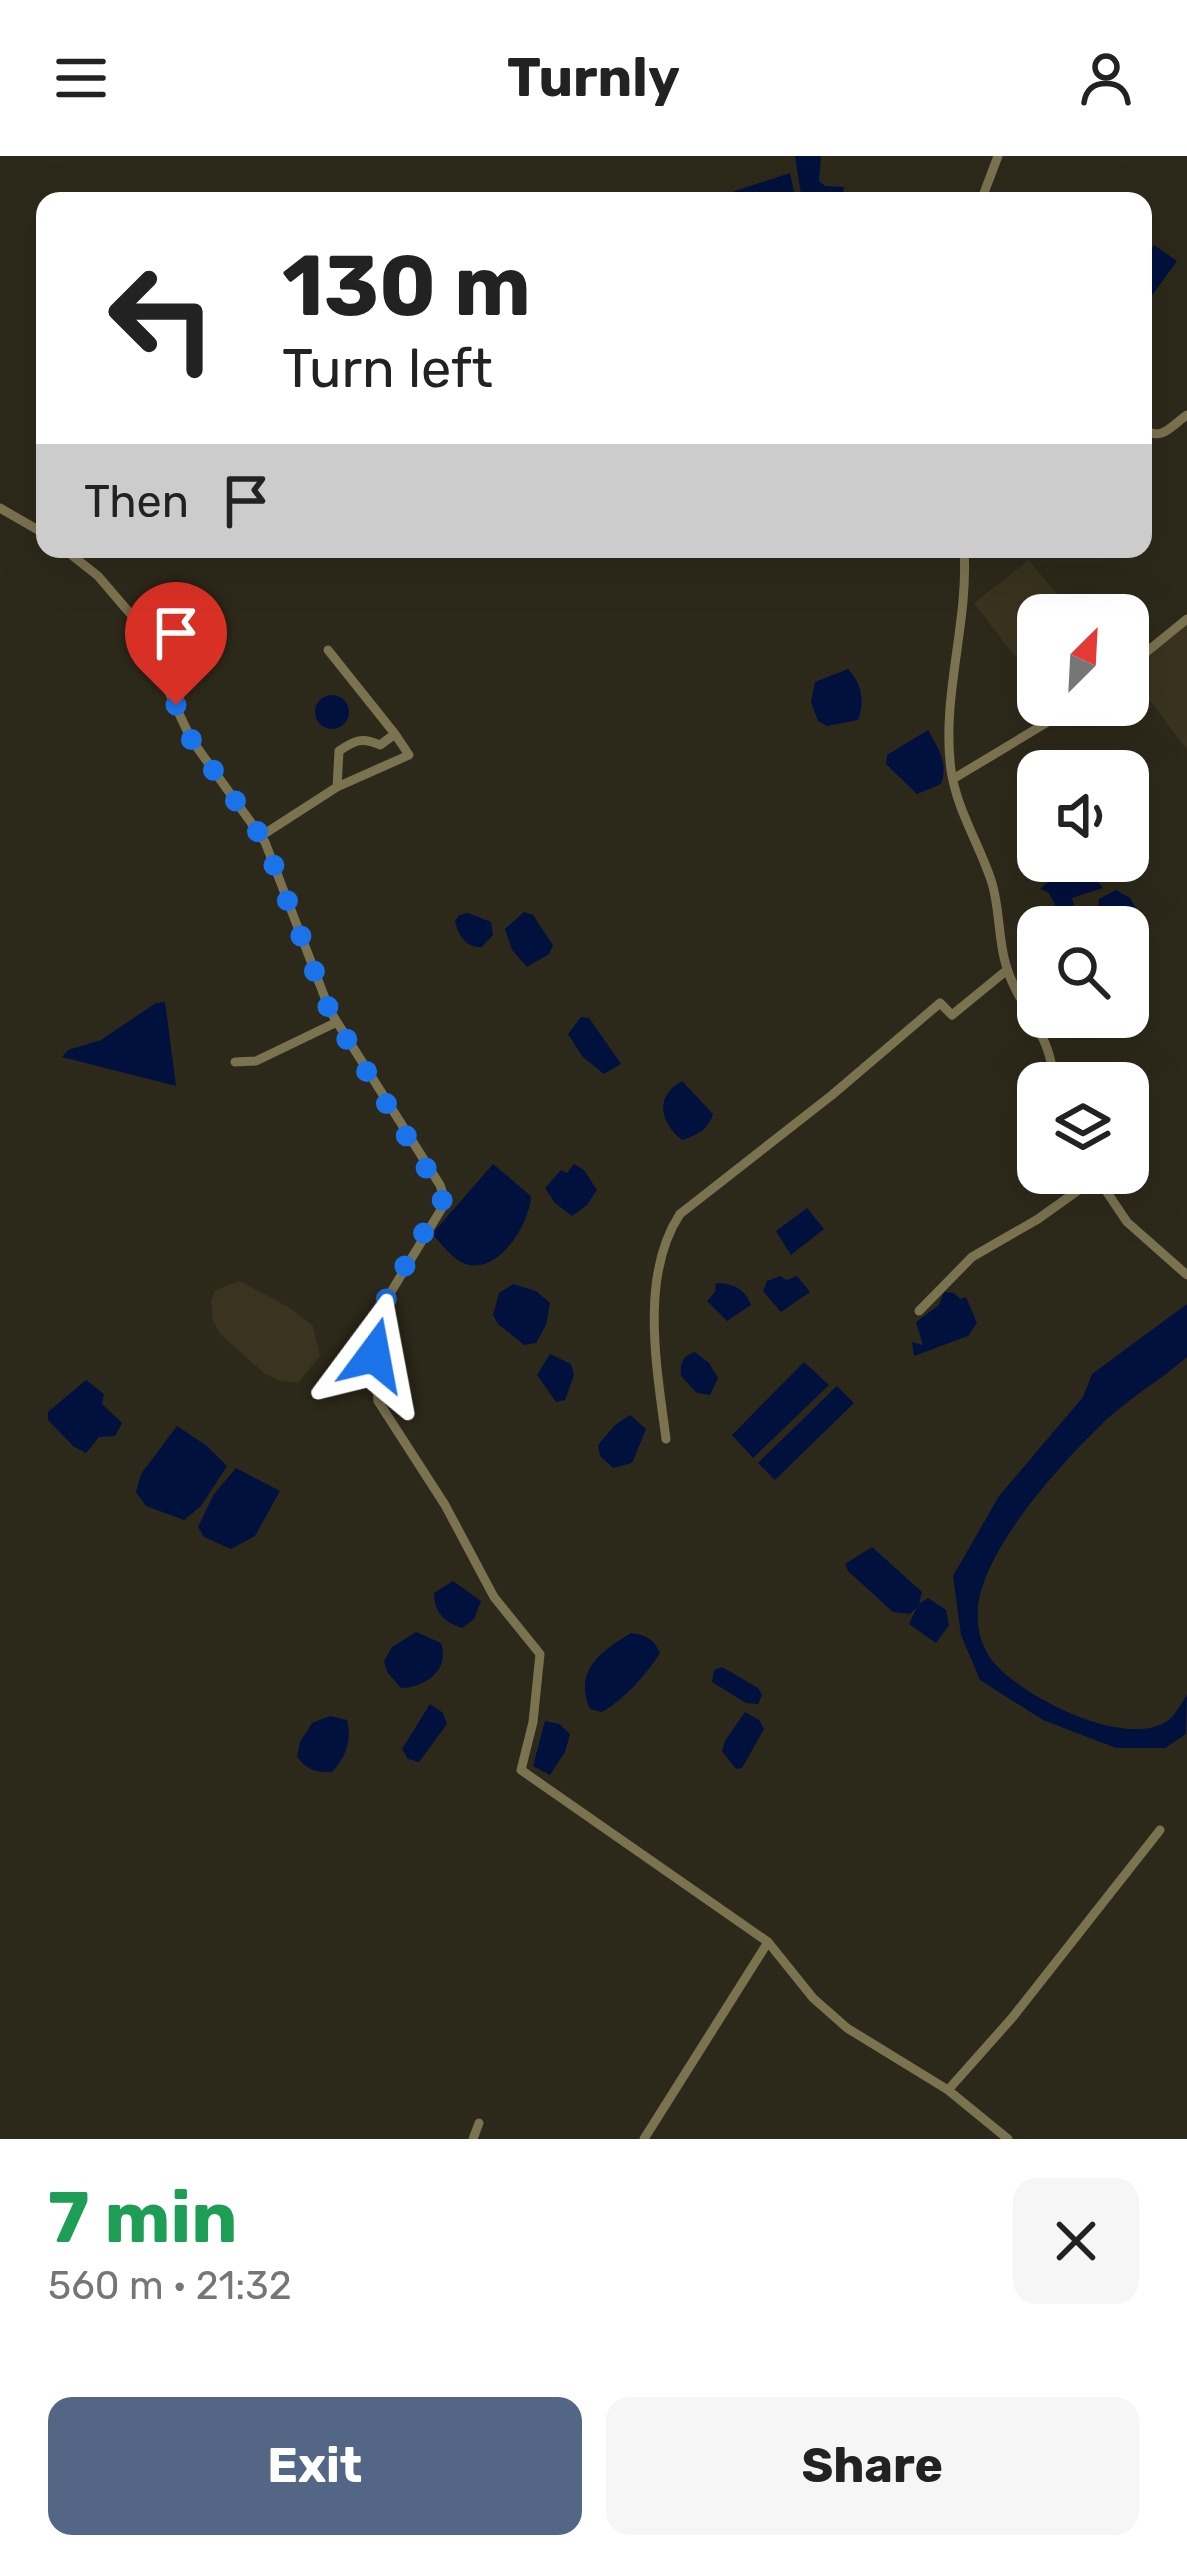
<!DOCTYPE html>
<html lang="en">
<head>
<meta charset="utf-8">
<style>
	:root { --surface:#fff; --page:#f6f6f6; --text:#222; --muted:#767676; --accent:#536685 }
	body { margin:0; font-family:Rubik,sans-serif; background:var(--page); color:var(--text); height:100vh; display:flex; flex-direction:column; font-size:45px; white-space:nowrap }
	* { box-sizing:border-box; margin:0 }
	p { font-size:39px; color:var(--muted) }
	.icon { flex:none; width:66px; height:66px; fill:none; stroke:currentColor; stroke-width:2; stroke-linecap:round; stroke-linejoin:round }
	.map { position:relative; height:1983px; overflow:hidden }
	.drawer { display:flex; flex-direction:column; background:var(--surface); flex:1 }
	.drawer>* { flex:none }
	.top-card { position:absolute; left:36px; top:36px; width:1116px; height:366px; border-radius:24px; box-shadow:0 12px 48px #0002; background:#fff; color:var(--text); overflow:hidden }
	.needle { width:78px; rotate:24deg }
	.buttons { position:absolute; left:1017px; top:438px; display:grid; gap:24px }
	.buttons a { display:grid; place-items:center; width:132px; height:132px; border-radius:24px; background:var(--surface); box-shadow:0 12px 48px #0002; font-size:60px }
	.pin { position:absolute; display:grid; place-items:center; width:102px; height:102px; color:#fff; margin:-123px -51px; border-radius:50% 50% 50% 0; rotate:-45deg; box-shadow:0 0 12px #0007 }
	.pin .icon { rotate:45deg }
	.me { position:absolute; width:132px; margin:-66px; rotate:13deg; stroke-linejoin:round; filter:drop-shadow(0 0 9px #0008) }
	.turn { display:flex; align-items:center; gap:42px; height:252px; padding:0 48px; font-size:54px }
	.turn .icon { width:156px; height:156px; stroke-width:2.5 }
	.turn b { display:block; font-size:84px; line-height:102px }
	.then { display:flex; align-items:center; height:114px; padding:0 48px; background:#0003; gap:24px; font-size:45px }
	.round { display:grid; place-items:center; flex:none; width:126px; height:126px; border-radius:24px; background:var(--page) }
	.head { display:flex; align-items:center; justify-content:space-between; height:204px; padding:0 48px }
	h1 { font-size:72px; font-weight:700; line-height:90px; color:#1e9e55 }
	.action { display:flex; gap:24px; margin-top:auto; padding:24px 48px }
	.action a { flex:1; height:138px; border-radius:24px; background:var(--accent); color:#fff; font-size:48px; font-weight:700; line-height:138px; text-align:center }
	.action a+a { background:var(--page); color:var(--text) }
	header { display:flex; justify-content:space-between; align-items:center; height:156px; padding:0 48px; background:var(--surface); font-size:54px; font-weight:700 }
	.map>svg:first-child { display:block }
</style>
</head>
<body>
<header><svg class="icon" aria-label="menu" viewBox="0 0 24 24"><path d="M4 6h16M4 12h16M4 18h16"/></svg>Turnly<svg class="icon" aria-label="person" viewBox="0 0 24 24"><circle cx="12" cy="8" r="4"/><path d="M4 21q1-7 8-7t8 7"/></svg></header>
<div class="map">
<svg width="1187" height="1983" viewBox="0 0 1187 1983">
	<rect width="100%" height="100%" fill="#2d291a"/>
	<path fill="#39331f" d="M1029,404L1074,459H1038V531L974,447Z
		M1187,468V594L1128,515Z
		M240,1125L290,1152L313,1170L320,1200L298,1227L280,1225L264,1217L221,1179L213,1165L211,1145L215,1134Z"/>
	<path fill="#00113d" d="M795,0H821L819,25L825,30L844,31L842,45H802Z
		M790,17L796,45H728L726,38Z
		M1154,89L1177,105L1143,152V105Z
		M848,513C862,528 865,546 858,564L827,570L818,565L811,546L815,526Z
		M315 556a17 17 0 1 1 34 0a17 17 0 1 1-34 0Z
		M928,574C938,592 949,607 941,628L917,638L886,608L887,599Z
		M1078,708L1085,710L1103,732L1072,742L1074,749L1060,757L1048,736L1040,733L1056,720L1064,723Z
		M1116,734L1130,742L1138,756L1129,773L1116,771L1098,752L1099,743Z
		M524,756L533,759L553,789L549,798L527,811L512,794L505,773Z
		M468,757L491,766L493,779L482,791C466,792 458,779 455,765L459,759Z
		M165,846L176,930L62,901L68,894L101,884L156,847Z
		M581,861L589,862L621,908L604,918L582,900L568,878Z
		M682,925L713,958C709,973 696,980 682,984C660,967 654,940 682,925Z
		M493,1008L531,1040C530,1068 496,1124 461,1106C451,1101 440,1086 432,1078Z
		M574,1008L584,1014L597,1034L587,1049L572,1060L555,1047L545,1032L561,1014L567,1017Z
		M807,1052L824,1073L791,1099L776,1075Z
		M780,1120L787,1124L797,1120L810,1136L781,1156L763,1135L767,1125Z
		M716,1127C733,1127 745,1133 751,1149L727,1165L707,1145L715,1136Z
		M513,1128L536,1135L550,1147L546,1169L536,1187L524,1189L498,1168L493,1159L499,1137Z
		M944,1136L954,1137L960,1143L966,1141L977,1167L968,1180L914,1200L912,1186L923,1189L916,1166L939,1149Z
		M1187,1148V1201C1162,1223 1131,1241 1107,1263C1064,1304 984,1391 978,1451C976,1474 982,1494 997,1510C1028,1543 1121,1590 1164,1567C1175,1561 1180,1549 1187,1539L1186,1578L1165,1592H1116L1043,1564L980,1524L961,1479L953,1420L999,1340L1083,1241L1092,1218Z
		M695,1196L709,1207L718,1222L710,1239L697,1237L681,1220C680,1207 682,1200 695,1196Z
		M550,1198L571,1208L574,1219L565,1244L556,1246L537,1219Z
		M804,1206L829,1229L753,1302L732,1279Z
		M86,1224L104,1238L102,1248L122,1267L115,1280L99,1281L86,1297L73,1290L48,1264V1256Z
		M837,1230L854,1247L775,1324L758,1307Z
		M630,1259L646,1273L632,1307L613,1312L600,1300L598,1289L615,1269Z
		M177,1270L207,1290L227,1310L201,1350L184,1364L146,1350L136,1336L141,1318Z
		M236,1312L280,1335L255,1380L231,1393L204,1381L198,1371L214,1338Z
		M872,1391L922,1436L919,1448L928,1442L946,1454L949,1469L936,1487L909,1468L917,1451L910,1458L893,1456L848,1415L845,1408Z
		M453,1425L481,1445L474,1463L462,1472C444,1466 434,1456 434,1437Z
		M416,1476L441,1487C450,1514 426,1531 401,1532L387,1516L384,1505L392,1491Z
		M631,1477C646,1479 654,1483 660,1497C645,1520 626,1542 602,1556L590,1553C573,1515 601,1495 631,1477Z
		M722,1511L758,1532L762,1539L758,1548L746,1547L712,1526L714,1514Z
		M430,1548L443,1557L447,1568L419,1606L408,1603L402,1593Z
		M745,1556L759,1564L764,1573L742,1612L736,1613L722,1595L725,1585Z
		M330,1560L347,1564C352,1585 346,1601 332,1616C316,1617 308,1614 297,1601L300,1586L312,1567Z
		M545,1565L559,1568L570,1578L565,1596L550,1619L533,1610Z"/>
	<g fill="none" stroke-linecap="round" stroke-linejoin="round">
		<path stroke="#7b7250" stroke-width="9" d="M981,45L998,0
			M1143,273C1162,286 1171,270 1187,259
			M0,352L45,378
			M64,393L98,420L134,462L191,583L265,686L330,855L440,1029L444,1041L442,1052L380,1154L374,1199L378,1245L445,1349L494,1441L540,1498L533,1566L521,1614L768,1786L644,1983
			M964,393C969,467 941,540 951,614C957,655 980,689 992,727C1000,754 998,783 1006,809C1018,852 1054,879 1053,927
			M1128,511L1187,463
			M953,623L1076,549
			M337,631L409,599L395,578
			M261,680L337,631L339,595C355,584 362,581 380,589L395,578L328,494
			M235,906L256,905L337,866
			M1094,1017L1127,1066L1187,1119
			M919,1155L972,1101L1038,1063L1094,1023
			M666,1283C657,1213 639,1120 680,1058L832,939L940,847L952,859L1007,814
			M768,1786L813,1842L847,1872L948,1934L1008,1983
			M948,1934L1012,1862L1160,1674
			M473,1983L479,1967"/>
	</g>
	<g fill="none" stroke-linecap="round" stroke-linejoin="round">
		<path stroke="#1a73e8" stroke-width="21" stroke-dasharray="0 37.8" d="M176,549L191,583L265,686L330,856L444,1041L380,1154L374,1199"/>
	</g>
</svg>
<div class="buttons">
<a><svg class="needle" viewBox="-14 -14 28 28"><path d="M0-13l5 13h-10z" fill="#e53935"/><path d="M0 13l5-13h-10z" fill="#767676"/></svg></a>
<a><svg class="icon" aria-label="sound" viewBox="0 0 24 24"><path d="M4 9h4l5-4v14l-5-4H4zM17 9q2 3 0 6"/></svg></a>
<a><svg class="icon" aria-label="search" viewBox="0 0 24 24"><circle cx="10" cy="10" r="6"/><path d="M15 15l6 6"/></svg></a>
<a><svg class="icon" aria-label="layers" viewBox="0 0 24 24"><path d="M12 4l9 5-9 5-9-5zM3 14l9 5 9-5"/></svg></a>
</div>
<div class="pin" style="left:176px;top:549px;background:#d93025"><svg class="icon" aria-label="arrive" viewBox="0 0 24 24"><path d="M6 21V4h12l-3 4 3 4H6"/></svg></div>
<svg class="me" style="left:374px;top:1199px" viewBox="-20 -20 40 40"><path d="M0-17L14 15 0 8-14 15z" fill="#1a73e8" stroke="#fff" stroke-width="4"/></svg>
<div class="top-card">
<div class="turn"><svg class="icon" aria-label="left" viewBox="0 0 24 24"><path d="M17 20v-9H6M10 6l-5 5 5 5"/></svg><div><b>130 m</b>Turn left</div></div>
<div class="then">Then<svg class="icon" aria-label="arrive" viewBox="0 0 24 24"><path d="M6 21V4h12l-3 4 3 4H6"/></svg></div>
</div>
</div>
<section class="drawer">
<div class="head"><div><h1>7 min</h1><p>560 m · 21:32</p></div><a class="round"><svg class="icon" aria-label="close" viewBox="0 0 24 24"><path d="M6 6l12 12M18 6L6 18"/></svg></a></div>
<div class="action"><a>Exit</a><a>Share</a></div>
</section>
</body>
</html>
